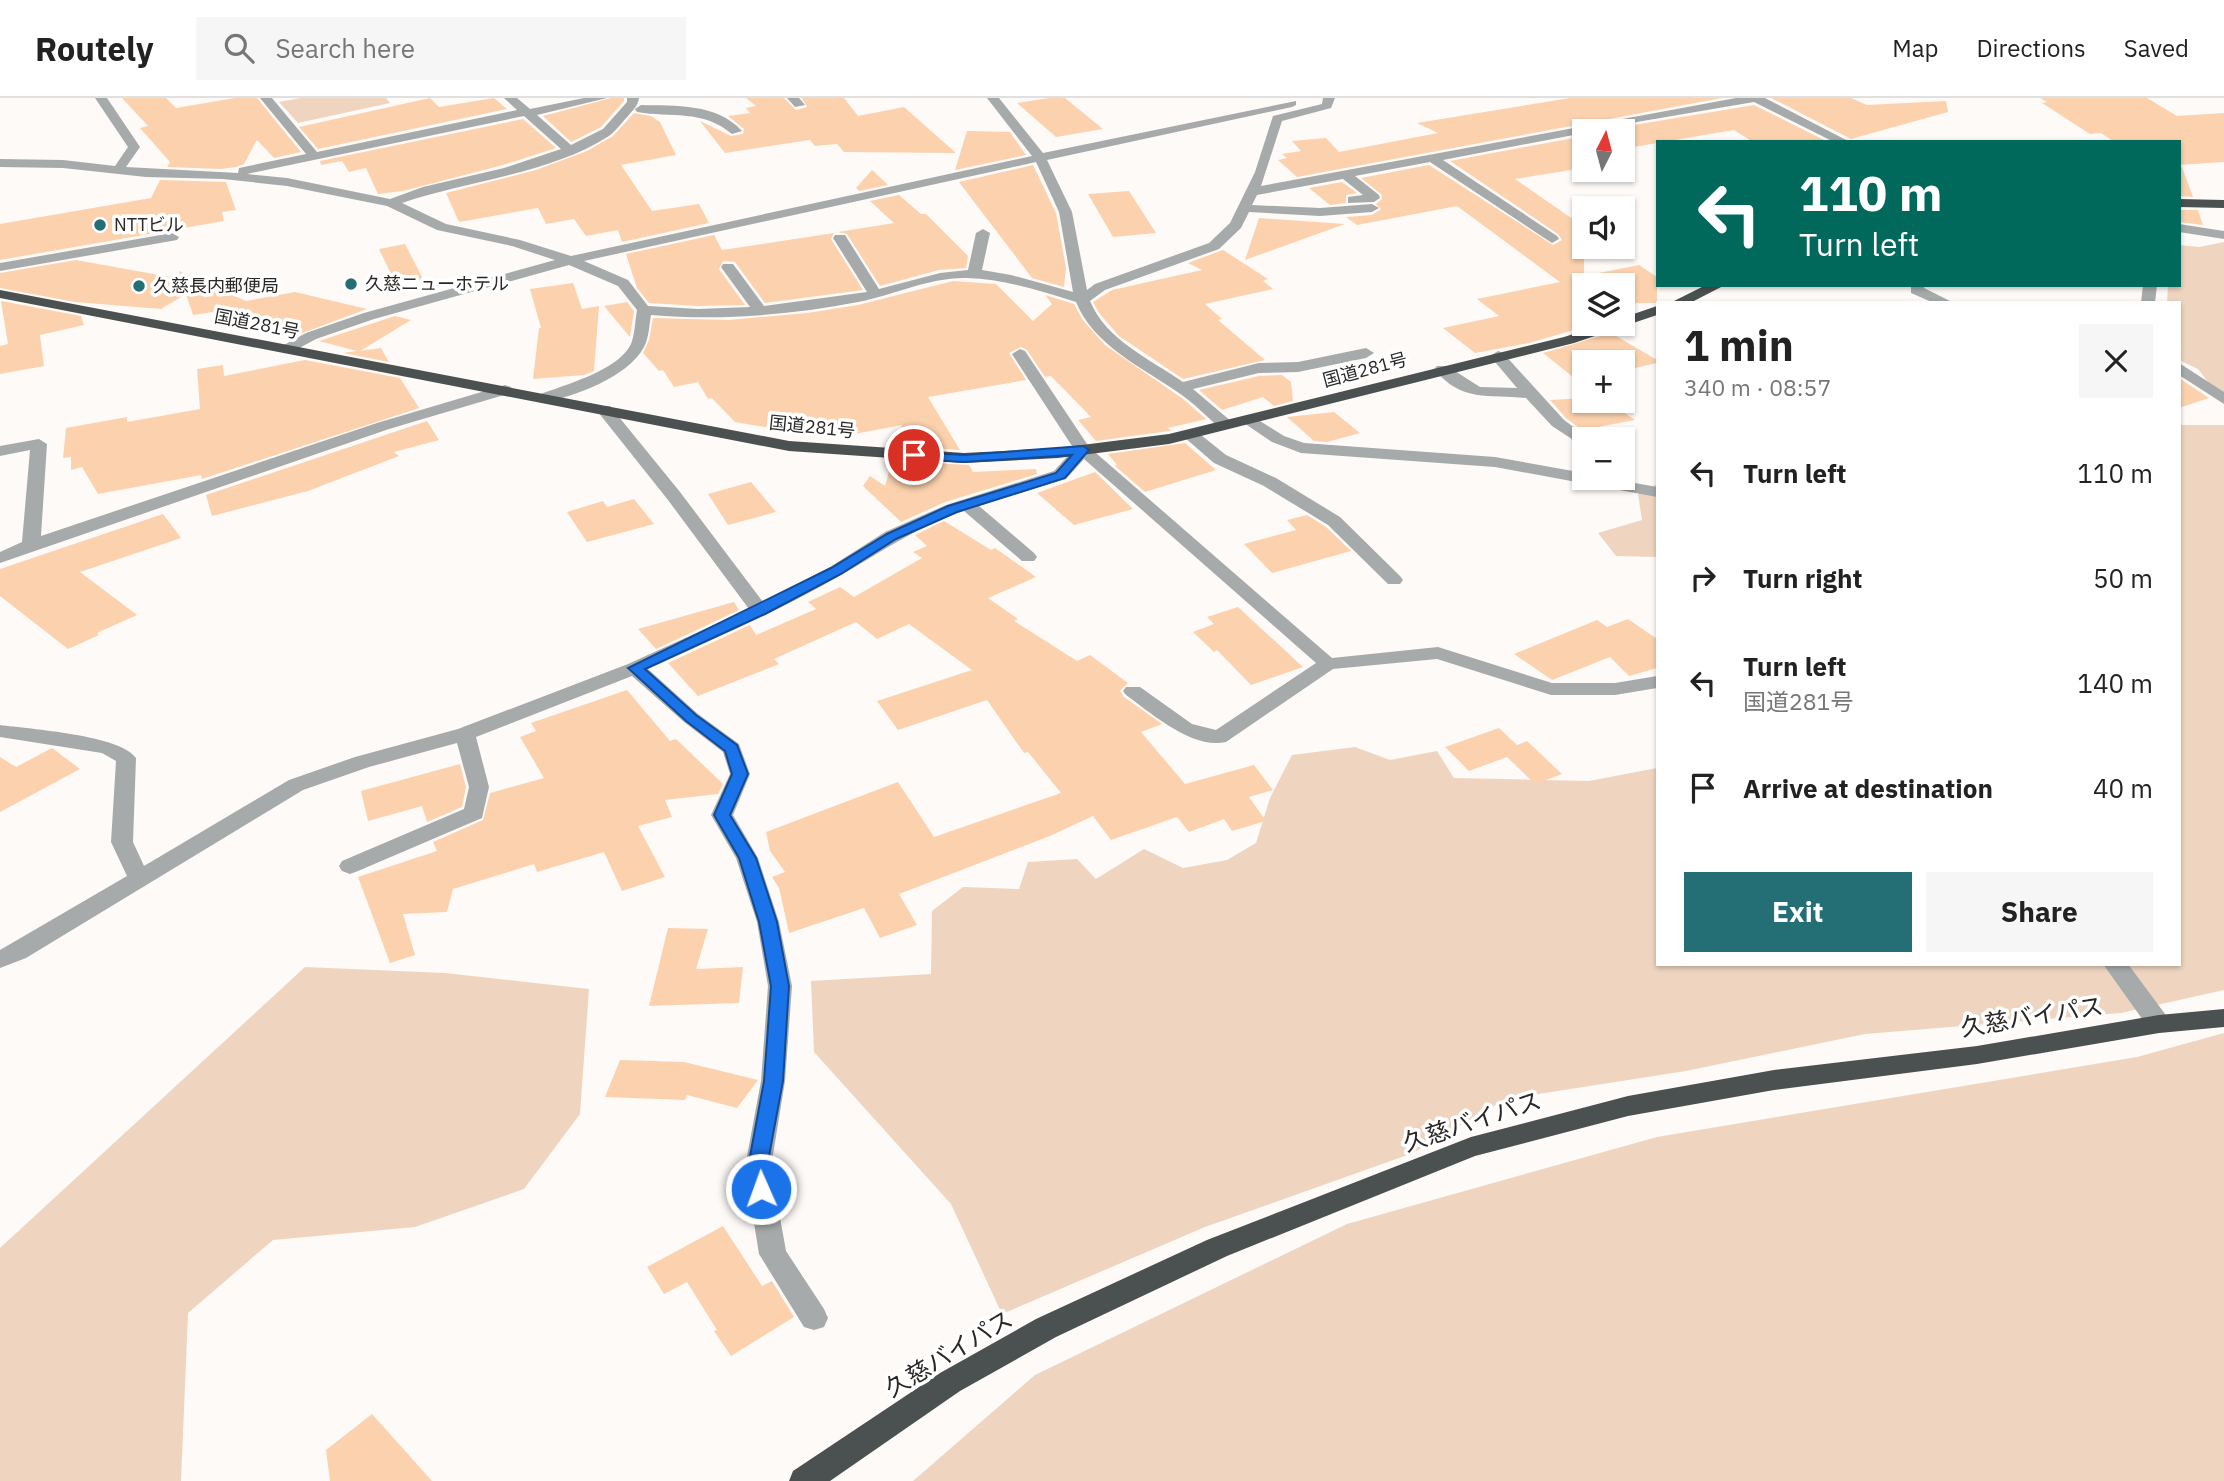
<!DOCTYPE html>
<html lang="en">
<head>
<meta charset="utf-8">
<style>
	:root { --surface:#fff; --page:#f6f6f6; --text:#222; --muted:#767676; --line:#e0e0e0; --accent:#246f75 }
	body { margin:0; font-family:"IBM Plex Sans","Noto Sans JP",sans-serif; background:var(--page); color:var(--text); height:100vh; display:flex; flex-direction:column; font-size:26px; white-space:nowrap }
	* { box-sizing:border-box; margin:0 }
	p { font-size:23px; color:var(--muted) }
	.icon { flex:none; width:38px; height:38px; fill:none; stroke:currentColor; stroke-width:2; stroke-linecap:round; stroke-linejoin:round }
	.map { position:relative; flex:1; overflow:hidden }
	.panel { position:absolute; left:1656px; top:203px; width:525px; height:665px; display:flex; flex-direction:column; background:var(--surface); border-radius:0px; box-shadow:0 2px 5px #0004 }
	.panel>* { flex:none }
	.top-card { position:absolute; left:1656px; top:42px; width:525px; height:147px; border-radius:0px; box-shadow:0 2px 5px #0004; background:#00695c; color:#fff; overflow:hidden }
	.needle { width:46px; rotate:6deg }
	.tools { position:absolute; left:1572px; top:21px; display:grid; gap:14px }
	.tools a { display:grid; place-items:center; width:63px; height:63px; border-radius:0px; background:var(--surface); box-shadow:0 2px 5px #0004; font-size:35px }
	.pin { position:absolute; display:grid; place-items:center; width:60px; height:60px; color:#fff; margin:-30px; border:4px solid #fff; border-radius:50%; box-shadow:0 2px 7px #0007 }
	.me { position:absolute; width:77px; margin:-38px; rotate:358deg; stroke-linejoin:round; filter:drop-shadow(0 0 5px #0008) }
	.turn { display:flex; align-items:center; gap:24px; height:147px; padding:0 28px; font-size:32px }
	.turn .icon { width:91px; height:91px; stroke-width:2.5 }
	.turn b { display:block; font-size:49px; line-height:60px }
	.round { display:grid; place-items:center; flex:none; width:74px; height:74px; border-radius:0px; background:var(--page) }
	.summary { display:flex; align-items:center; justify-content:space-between; height:119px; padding:0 28px }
	h1 { font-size:42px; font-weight:800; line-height:52px }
	.button { display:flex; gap:14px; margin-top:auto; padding:14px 28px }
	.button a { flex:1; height:80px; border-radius:0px; background:var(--accent); color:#fff; font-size:28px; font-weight:800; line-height:80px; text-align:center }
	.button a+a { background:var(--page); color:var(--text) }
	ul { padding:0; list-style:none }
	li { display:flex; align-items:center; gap:21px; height:105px; padding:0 28px }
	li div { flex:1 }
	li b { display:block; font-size:26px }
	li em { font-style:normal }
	header { display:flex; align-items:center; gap:42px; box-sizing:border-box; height:98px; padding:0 35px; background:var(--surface); border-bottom:2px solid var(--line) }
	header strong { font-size:33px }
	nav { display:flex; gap:38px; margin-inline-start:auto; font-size:24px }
	.search { width:490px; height:63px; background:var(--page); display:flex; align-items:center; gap:18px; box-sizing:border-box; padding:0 24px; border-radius:0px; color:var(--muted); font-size:26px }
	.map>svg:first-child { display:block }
</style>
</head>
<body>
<header>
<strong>Routely</strong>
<div class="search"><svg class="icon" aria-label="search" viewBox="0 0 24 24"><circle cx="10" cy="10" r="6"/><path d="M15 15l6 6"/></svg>Search here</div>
<nav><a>Map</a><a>Directions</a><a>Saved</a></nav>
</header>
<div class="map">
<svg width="2224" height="1383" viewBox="0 0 2224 1383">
	<rect width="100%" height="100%" fill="#fefaf7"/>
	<path fill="#efd5c0" d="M301,0H386L390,5L298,25L279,4Z
		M2224,144V305L2198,271L2179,262V205H2167L2168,187H2179V147L2199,149Z
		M2179,327H2224V892L2121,915L1865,936L1686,973L1506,1001L1413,1055L1205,1129L1002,1216L951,1106L814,954L811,883L931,876L932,813L963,789L1019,791L1028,764L1077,761L1096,781L1144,751L1183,770L1227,762L1256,745L1270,700L1292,657L1355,649L1390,662L1437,653L1454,680L1589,683L1657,670V866H2179Z
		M1657,386V459L1616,458L1598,435L1642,422L1638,396Z
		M305,869L445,875L589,891L580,1016L524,1091L415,1129L273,1142L188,1215L181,1383H0V1150Z
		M2224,935V1383H913L1035,1277L1347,1126L1657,1039L2137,959Z"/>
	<path fill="#fcd2ae" d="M122,0H166L176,10L235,0H257L301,54L274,60L257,42L244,66L236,69L221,71L167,69L170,64L140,30L148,28Z
		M430,0L439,9L494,0L507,11L318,51L299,29Z
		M611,0H624V3L601,29L571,44L543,18Z
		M746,0H784L796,12L807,9L802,0H844L858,18L904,9L956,55L844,54L837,46L815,48L810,42L725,55L700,23L731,38L743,36L744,31L728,18L750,15L746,10L756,8Z
		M1049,0H1065L1103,31L1056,39L1017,5Z
		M1570,0H1722L1297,79L1278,62L1287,60L1282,56L1301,53L1292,43L1326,40L1339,54L1438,35L1417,25Z
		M1771,0H1851L1867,7L1946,3L1948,14L1851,41Z
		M2040,0H2147L2177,18L2224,15V64L2179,67V44H2114L2101,35L2090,36L2042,5L2047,4Z
		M1754,7L1828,44H1753L1734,32L1622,51V33H1598Z
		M634,15L651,18L660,24L676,57L621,67L652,113L699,106L709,125L622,144L618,132L586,138L574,121L546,126L538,110L459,124L446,95L536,72L587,53L613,38Z
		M523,21L556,50L503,67L403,93L378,96L366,70L349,74L342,63L321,67L320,63Z
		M967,33L1010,34L1026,57L955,72Z
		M1584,38V57L1572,59L1584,67V70L1515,81L1584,129V178L1639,167L1657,179V205H1622V187H1584V226H1595L1529,245L1475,255L1443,230L1499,218L1477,201L1560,184L1457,108L1357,127L1346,119L1372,117L1381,111L1376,106L1382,101L1381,96L1361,80L1429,67L1553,147L1562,142L1558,136L1450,63Z
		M1033,67L1056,115L1066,170L1064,189L1032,180L959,84Z
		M2179,69H2182L2193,99L2179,98Z
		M872,72L888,87L859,93L856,90Z
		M160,82L226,84L236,112L222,114L224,123L0,162V126L151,100Z
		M1342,84L1357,95L1346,97V105L1330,107L1309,90Z
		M1129,93L1156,135L1113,139L1088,96Z
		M899,97L921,116H926L968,158L966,170L939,172L880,188L847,136L838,134L894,125L870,103Z
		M2179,112H2198L2203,127L2179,124Z
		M1259,120L1345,126L1245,162Z
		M834,135L831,141L863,192L765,205L735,164L723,163L719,171L745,207L698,208L649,205L637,190L626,156L714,137L722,152Z
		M405,146L423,181L396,186L379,151Z
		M1223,152L1268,181L1263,183L1273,191L1205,206L1222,221L1218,222L1265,262L1183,281L1119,238L1099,215L1093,204L1112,192L1202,172L1188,165Z
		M76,162L181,181L179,173L246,203L295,194L367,211L297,237L213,214L193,217L186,196L161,211L75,204L0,190V175Z
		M953,183L996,186L1033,223L1052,206L1045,197L1074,206L1082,221L1105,247L1183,301L1206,321L1168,330L1171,333H1169L1096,343L1078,322L1091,319L1051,278L1045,279L1027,252L1021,249L1009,255L1026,282L928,299L960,352L897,348L902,327L849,337L817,332L812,337L735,324L712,300L708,301L698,284L674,289L663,272L659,273L643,255L649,242L653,220L729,222L807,215L858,207Z
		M573,185L582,211L599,208L594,273L584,277L533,281L539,230H541L530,191Z
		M1,203L81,218L84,227L40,237L44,268L0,276V248L8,246Z
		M627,204L634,213L630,239L604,208Z
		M395,218L411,222L360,253L381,250L389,264L343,255L357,253L319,243Z
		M1611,235L1657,262V265L1622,273V264H1584V282L1578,283L1543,255Z
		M305,262L400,280L419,310L202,381L201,377L98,396L82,369L71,372V359L63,360L66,330L127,319V324L200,311L197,271L223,267L224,278Z
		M1282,277L1291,284L1293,303L1274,308L1263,299L1222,312L1199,292L1259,278Z
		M2179,280L2209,300L2179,310Z
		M1584,300V303H1607L1635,322L1582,332L1566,320L1550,302Z
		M1334,314L1360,335L1327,344L1314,343L1287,319Z
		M427,323L439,342L394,354L399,358L308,393L212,418L206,397Z
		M1185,345L1216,372L1145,394L1115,368L1117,367L1108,356Z
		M892,363L969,367L973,374L1036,371L1037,376L945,404L901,424L863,388L870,378L885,388Z
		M1095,374L1133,411L1074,427L1037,395Z
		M751,384L776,414L728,427L708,396Z
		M634,401L654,426L587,444L567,414L603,403L607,409Z
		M163,416L181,440L80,474L137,517L97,535L99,537L68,551L0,498V471Z
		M1307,417L1326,429L1351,453L1272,475L1244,446L1296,432L1287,422Z
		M944,423L991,452L995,450L1036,479L988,500L1018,521L1014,523L1077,563L1090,557L1128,585L1120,593L1124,599L1162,626L1141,634L1185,686L1254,667L1273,692L1249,699L1266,723L1232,733L1224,721L1189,734L1177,719L1111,742L1093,718L1050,738L899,796L917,827L880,840L864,810L789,835L779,790L772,779L785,774L770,753L766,734L898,684L934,739L1061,695L1028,654L1024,655L987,602L898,632L877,603L972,572L909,526L877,541L856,524L774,561L779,566L698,598L668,565L750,527L756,537L816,511L808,504L840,489L854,499L922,460L913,454L927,448L915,437Z
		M734,504L739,512L656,551L638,531Z
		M1238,509L1303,569L1251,587L1217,552L1214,554L1193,534L1214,526L1207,519Z
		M1628,521L1657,541V570L1629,578L1610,559L1552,582L1514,556L1597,522L1607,529Z
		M627,592L670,643L676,641L723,686L718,696L665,702L672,719L638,728L665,779L622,793L604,754L537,774L534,766L453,791L447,814L403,816L415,857L390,865L358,779L437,753L433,744L483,722L490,695L544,680L520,639L536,633L531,625Z
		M1499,630L1517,647L1527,643L1562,676L1535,686L1507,659L1469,673L1445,649Z
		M52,650L80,671L0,714V659L16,669Z
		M460,666L466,689L462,709L427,724L422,708L368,723L361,693Z
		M668,830L708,831L696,871L743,869L739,905L649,908Z
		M620,962L684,964L758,982L737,1010L687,997L685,1002L605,999Z
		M723,1128L762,1188L772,1183L794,1219L731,1258L714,1233L717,1232L687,1184L664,1196L647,1169Z
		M372,1316L432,1383H330L326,1352Z"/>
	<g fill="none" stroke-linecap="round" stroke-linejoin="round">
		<path fill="#a7aaaa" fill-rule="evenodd" d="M95,0H107L140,49L126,69L238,75L239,70L306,56L260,0H272L317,54L517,12L504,0H517L530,11L584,0H607L537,17L571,47L603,31L627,4V0H639C638,8 633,12 628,18C622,24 616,33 609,38C550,76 469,82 402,105L446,126L520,142L571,158L1032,58L987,0H999L1043,55L1296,3V7L1292,9L1047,62L1072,114L1087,192L1095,186L1209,145L1230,125L1255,74L1273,18L1322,6L1323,0H1335L1331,10L1282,23L1261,88L1736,0H1765L1850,44H1834L1754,4L1584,33V35L1443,62L1557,138L1559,141L1552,145L1430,64L1355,78L1379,97L1380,100L1374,104L1348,105V99L1363,97L1343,81L1257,97L1252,107L1320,110L1372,106L1379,110L1372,114L1320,118L1249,114L1241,130L1219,151L1105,192L1090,203C1106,242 1150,261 1183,284L1259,265L1298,264L1366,250L1374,255L1366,260L1298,274L1259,275L1193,291L1232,324L1234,327L1232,330H1220C1207,319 1194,305 1179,295C1142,269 1094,248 1076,204C1040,193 1004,181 967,180C930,179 894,197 858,204C790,217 720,223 651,217C649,228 649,240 644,249C627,280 576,297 544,305L538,303L536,300L538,297C564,287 618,273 631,246C635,236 635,223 637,212L618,188L569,167L374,221L316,241L292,254H282L279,251L282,248L306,235L364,215L555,162L512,148L437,132L387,108L287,88L223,81L146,79L63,70L0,69V61L63,62L115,68L128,49ZM524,18L561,51L504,70L423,89L390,101L287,80L247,76ZM1036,64L1059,114L1073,194L1011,177L982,172L990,135L983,131L976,135L968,172L940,175L879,191L845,137H835L833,140L867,194L764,208L733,166H723L721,169L750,209L698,211L648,208L628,182L584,163Z
			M787,0H799L805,7L795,9Z
			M641,7C675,8 717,5 742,33L732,36C702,11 672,20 637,14L635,11Z
			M2179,126L2224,133V141L2179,134Z
			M172,135L179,139L177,142L0,173V165Z
			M1911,187H1925L1924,190L1954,205H1934L1911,195Z
			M2143,187H2157L2155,205H2141Z
			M1020,251L1025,253L1089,349L1332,560L1438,549L1552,585H1615L1657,578V590L1615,597H1551L1437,561L1333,571L1226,644C1193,652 1151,615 1126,597L1123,593L1126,589H1140L1192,626L1216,632L1316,565L1084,361L1066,381L979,408L1034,455L1037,459L1034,463H1022L964,413C919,427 882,454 841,477C779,513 713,541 648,571L698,616L739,646L750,676L733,717L758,760L779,824L792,888L785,983L771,1069L786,1153L824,1211L828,1220L824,1229L814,1232L804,1229L759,1156L745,1069L761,983L768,888L757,824L736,760L711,717L730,676L723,654L684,624L632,578L476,639L489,689L482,720L358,773L350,776L342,773L339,768L342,763L464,711L469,689L457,645L369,669L303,692L26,860L0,870V852L127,778L111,744L116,663L102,655L0,639V627C29,631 121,637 136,660L133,744L144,768L289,682L355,659L458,631L628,566L749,511L668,402L598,314L596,311L598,308H610L680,394L763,504L830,469L885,434L946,407L1054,373L1074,351L1012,256Z
			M1498,253L1503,255L1564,322L1590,341H1584V349L1552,328L1526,300C1488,296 1462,305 1434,271L1437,268H1447L1480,289L1517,290L1490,258Z
			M2179,265L2224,294V306L2179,277Z
			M505,287L511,289L513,292L511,295L389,331L0,465V454L22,444L30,352L0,358V348L39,341L47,346L41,438L377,325Z
			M1250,317L1284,338L1304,345L1495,359L1584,375V380H1607L1657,389V399L1495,369L1301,355L1272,344L1244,325L1242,322L1244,319Z
			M1190,331L1196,333L1226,357L1276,380L1340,419L1400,478L1403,482L1400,486H1388L1328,427L1264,388L1214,365L1184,339L1182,336Z
			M2103,866H2128L2168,920L2171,926L2168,932L2159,935L2150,932Z"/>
		<path fill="#4b5050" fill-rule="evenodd" d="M2179,101L2224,102V110L2179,109Z
			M1706,187H1725L1690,205H1670Z
			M0,192L789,343L964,355L1058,350L1169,336L1564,239L1605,226H1622V220L1657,208V217L1574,245L1169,346L1058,360L964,365L789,353L0,200Z
			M2224,911V929L2159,935L1977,966L1774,992L1628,1018L1475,1058L1227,1158L1056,1239L960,1293L830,1383H789L793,1373L940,1275L1036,1221L1207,1142L1471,1039L1628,998L1774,972L1977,948L2159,917Z"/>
	</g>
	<path fill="#1a73e8" stroke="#114b97" stroke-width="2" d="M1083,348L1089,352L1065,380L957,414L896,441L841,476L765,516L645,571L696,617L737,647L748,676L730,717L756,760L777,824L789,888L783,983L767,1069L771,1091L769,1097L761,1099L754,1097L748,1069L764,983L771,888L759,824L739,760L714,717L732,676L725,653L686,623L628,570L831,470L887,436L948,408L1056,375L1072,357L964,364L914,361L909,360V354L964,357Z"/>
	<g fill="#246f75" stroke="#fff" stroke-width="2.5">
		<circle cx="100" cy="127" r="7"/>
		<circle cx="351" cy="186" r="7"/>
		<circle cx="139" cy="188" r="7"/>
	</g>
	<g text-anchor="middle" stroke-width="7" stroke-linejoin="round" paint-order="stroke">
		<g font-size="18" fill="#2a2827" stroke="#fff" text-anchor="start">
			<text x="114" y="133">NTTビル</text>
			<text x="365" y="192">久慈ニューホテル</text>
			<text x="153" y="194">久慈長内郵便局</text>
		</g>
		<g font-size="18" fill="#2a2827" stroke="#fff">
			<text transform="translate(257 226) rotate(11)" y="6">国道281号</text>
			<text transform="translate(1365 272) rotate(-15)" y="6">国道281号</text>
			<text transform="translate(812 329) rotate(6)" y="6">国道281号</text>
		</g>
		<g font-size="24" fill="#2a2827" stroke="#fff">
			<text transform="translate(2032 919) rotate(-9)" y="8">久慈バイパス</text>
			<text transform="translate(1472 1024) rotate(-18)" y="8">久慈バイパス</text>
			<text transform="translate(949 1256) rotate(-31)" y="8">久慈バイパス</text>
		</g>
	</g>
</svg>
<div class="tools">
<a><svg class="needle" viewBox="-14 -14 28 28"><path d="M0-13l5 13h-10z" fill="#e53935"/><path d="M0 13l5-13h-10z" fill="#767676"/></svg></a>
<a><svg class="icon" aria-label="sound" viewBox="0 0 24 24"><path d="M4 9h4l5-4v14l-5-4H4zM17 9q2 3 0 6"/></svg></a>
<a><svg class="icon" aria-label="layers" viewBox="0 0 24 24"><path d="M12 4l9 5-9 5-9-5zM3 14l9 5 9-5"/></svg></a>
<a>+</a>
<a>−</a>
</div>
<div class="pin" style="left:914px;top:357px;background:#d93025"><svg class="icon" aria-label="arrive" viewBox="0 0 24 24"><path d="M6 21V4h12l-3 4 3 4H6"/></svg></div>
<svg class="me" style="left:761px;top:1091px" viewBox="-20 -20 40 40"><circle r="17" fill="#1a73e8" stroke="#fff" stroke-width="3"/><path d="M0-11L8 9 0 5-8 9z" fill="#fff"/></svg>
<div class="top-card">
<div class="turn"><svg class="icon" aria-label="left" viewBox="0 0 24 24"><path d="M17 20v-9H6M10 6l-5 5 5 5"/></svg><div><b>110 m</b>Turn left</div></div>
</div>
<section class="panel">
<div class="summary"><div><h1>1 min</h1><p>340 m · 08:57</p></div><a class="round"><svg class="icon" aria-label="close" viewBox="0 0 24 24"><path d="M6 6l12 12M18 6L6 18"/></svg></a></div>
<ul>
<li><svg class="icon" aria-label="left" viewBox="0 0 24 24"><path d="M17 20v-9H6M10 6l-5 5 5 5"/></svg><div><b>Turn left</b></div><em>110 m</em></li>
<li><svg class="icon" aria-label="right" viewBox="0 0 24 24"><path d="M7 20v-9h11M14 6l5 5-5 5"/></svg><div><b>Turn right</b></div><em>50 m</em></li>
<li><svg class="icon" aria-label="left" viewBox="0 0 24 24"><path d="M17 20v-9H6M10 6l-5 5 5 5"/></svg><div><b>Turn left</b><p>国道281号</p></div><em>140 m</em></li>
<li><svg class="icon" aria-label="arrive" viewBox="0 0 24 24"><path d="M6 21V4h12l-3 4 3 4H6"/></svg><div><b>Arrive at destination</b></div><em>40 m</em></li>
</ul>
<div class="button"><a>Exit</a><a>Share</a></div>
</section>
</div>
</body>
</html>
